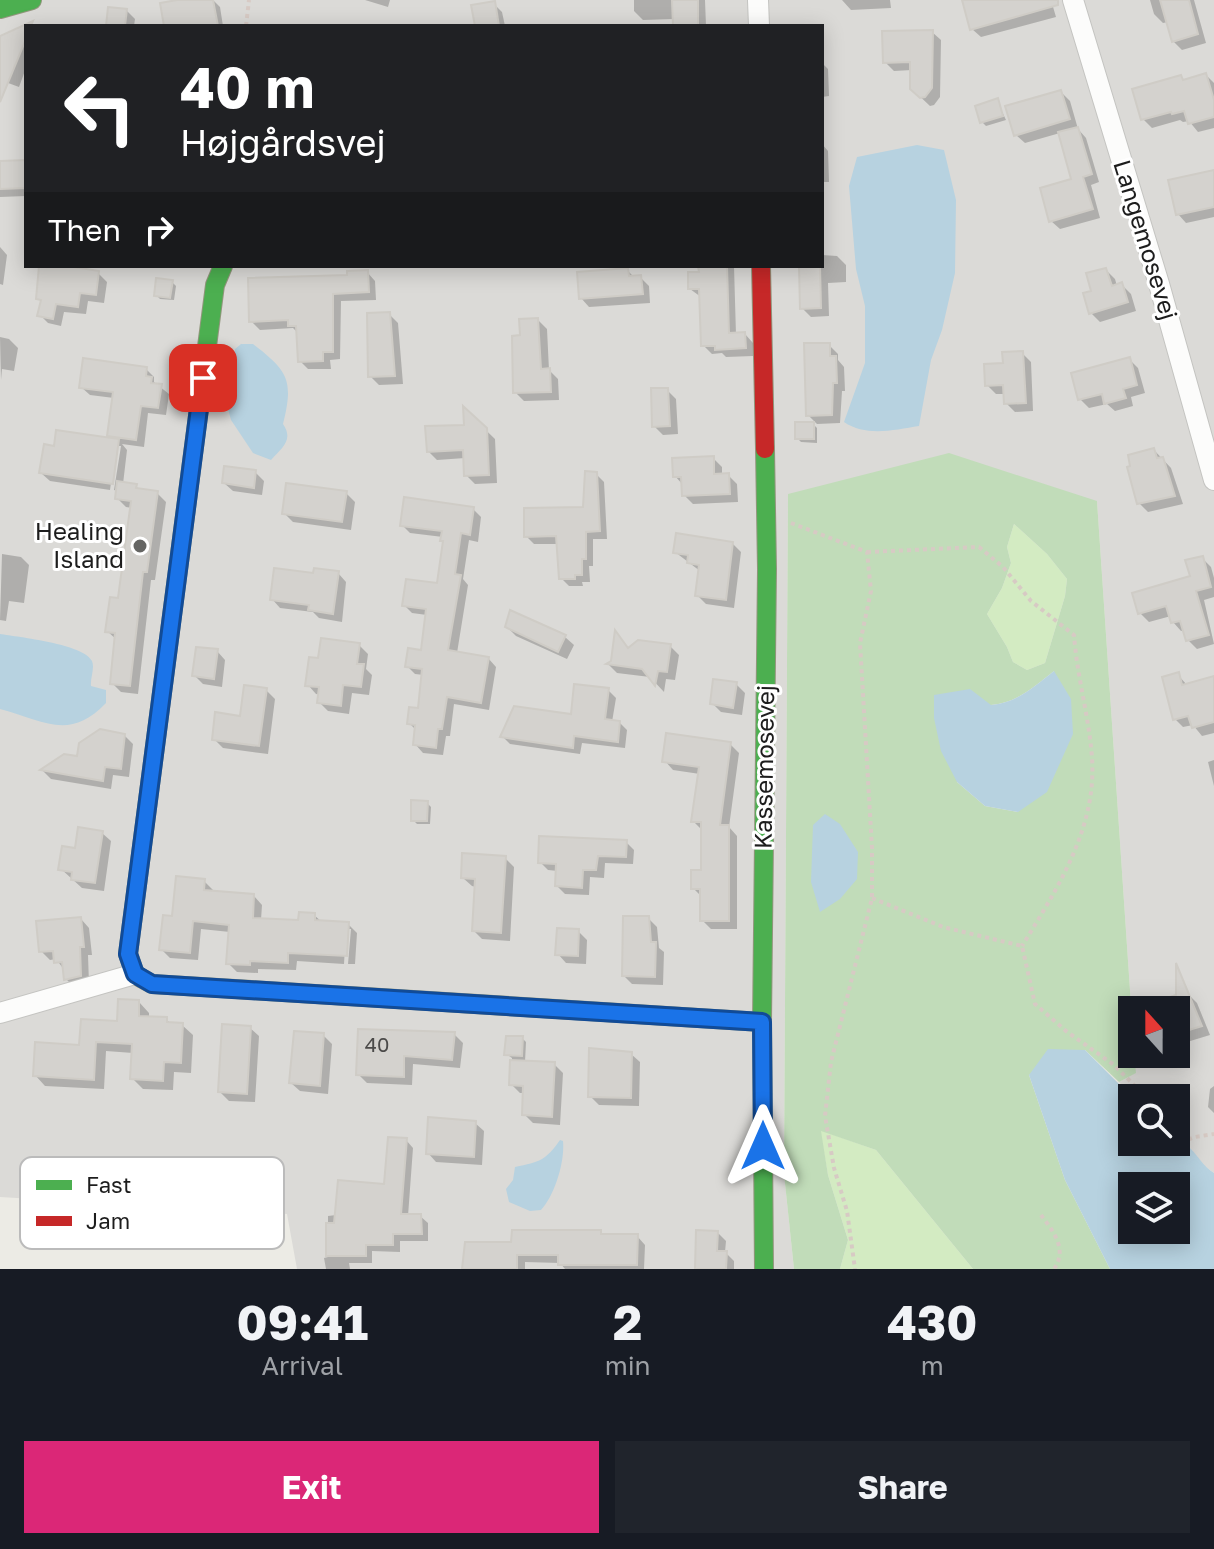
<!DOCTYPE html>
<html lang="en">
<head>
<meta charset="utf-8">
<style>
	:root { --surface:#171b24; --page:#20242c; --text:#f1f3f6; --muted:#9ea1a6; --accent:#db2777 }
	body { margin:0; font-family:"Golos Text",sans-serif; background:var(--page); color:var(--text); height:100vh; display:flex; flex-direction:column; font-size:30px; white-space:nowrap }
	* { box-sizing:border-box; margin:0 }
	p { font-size:26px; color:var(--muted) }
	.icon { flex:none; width:44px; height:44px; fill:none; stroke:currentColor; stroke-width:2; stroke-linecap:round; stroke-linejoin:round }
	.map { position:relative; height:1269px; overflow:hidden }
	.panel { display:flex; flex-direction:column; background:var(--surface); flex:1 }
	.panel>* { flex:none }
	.guide { position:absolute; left:24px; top:24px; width:800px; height:244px; border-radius:0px; box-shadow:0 4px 20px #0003; background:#202124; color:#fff; overflow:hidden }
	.needle { width:52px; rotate:339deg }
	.controls { position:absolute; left:1118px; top:996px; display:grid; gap:16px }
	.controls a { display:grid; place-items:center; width:72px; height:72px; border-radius:0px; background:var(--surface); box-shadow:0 4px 20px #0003; font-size:40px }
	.pin { position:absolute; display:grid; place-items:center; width:68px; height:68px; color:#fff; margin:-34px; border-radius:16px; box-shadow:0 4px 12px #0006 }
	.me { position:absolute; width:88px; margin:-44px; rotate:0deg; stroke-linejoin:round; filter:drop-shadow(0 0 6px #0008) }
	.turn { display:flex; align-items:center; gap:28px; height:168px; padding:0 24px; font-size:36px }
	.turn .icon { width:104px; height:104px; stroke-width:2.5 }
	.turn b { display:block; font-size:56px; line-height:68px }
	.then { display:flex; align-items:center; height:76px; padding:0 24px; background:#0003; gap:16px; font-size:30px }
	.eta { display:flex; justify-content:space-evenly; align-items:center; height:136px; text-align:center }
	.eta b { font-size:48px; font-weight:700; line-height:56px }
	.action { display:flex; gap:16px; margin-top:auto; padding:16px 24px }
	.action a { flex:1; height:92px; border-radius:0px; background:var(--accent); color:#fff; font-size:32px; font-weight:700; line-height:92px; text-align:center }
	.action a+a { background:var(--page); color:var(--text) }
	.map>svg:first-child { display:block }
</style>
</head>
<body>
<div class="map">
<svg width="1214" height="1269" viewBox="0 0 1214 1269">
	<rect width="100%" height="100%" fill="#ecebe5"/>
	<path fill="#dbdad7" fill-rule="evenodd" d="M0,0H1214V1173L1203,1165L1192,1150L1176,1142V1098H1133L1119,1082L1135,1073L1134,1054H1176V1010H1132V1020L1097,501L788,495L784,1174L794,1269H297L287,1214L0,1197ZM26,26H822V266H26Z"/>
	<path fill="#d3ebc2" d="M1014,524L1047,554L1067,579L1065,596L1045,663L1027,670L1013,662L1007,647L987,614L1002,588L1011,563L1007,547Z
		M820,1130L876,1150L973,1269H840L848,1240L828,1175Z"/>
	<path fill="#c1dcb9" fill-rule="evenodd" d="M949,453L1097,501L1132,1020V1054H1134L1136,1073L1119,1082L1085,1050L1029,1075L1065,1180L1110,1269H973L876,1150L821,1131L828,1175L848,1240L840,1269H794L784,1174L788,494ZM1014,524L1047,554L1067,579L1065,596L1045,663L1027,670L1013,662L1007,647L987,614L1002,588L1011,563L1007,547ZM1054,671L1018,812L985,806L957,782L991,705C1017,703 1035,686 1054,671Z"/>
	<path fill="#b7d2e0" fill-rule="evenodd" d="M917,145L944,150L956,200L955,273L942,330L931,360L919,426C894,430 866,437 844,422L865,363V306L856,269L849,186L857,157Z
		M241,344H253C288,371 294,380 283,424C294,440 282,448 271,460L253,453L231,420L228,409L235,349Z
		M0,634C18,637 84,644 92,661C95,668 90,679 91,686L106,690V703C69,742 43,720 0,709Z
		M1054,671L1071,699L1073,734L1047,792L1018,812L985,806L957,782L941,751L934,718V695L970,689L991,705C1017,703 1035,686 1054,671Z
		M825,814L840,824L858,852L857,879L840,899L820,912L811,882L813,825Z
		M1048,1049L1085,1050L1133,1098L1132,1142C1150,1142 1177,1137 1191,1149C1199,1157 1203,1166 1214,1173V1269H1110L1065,1180L1029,1075ZM1176,1186V1230H1132V1186Z
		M560,1140L563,1141C565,1161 555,1195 541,1210L530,1211L509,1202L506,1189L513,1180L515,1167C540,1162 546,1160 560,1140Z"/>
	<path fill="#0003" d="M203,0H213L220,7L223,26H163Z
		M365,0H390L388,7Z
		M634,0H705L706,26H675L674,19L643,20L634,11Z
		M842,0H890L891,8L851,10Z
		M976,0H1051L1056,17L981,37L972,29Z
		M1150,0H1194L1206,43L1182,50L1173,41L1168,22L1163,23L1154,14Z
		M493,3L502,12L505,26H477Z
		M127,11L135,19L134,26H108Z
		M26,27V68L19,87L0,80V38Z
		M932,32L941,40L940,97L934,105L930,106L912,89V70L894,71L885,62Z
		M822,63L828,69L829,96L822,97Z
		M1206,75L1214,83V128L1198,132L1189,121L1183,122L1180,120L1152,128L1143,119L1181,78L1184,81Z
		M1061,92L1070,101L1078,129L1086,138L1099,182L1091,185L1100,218L1060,229L1051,221L1074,180L1060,133L1025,143L1016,135Z
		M997,101L1006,120L986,126L982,122Z
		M822,144L828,151L829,182H822Z
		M26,162V196L0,197V163Z
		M1214,172V217L1186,223L1178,214Z
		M0,247L7,255L3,285L0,284Z
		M822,255L837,256L846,265V282L828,283L829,316L811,317L802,308L800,266H822Z
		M41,266H72L76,270L98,273L107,282L104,303L88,301L86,314L64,312L61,326L48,323L40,315L42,303L38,298Z
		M700,266H734L736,335L745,334L753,343V356L726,357L722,353L712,354L703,345L701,297L690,289L701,274Z
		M1106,270L1115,279L1117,286L1122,285L1131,294L1136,311L1100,322L1091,313L1094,292Z
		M628,271L634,277H640L649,286L650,303L589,307L581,298Z
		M367,272L375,281L376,300L341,301L340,359L330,360L331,369H308L300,361L299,334L293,328L260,330L251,321Z
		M172,282L176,286L174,300L160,299L156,295Z
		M389,314L398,323L403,384L379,385L370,376Z
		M538,320L547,329L549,370L558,379L559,400L524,401L515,392Z
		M0,337L9,339L18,348L14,371L2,369L1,380Z
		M829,345L838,354V360L844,367L845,391H842L840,423L817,424L808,415Z
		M1022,353L1031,362L1033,411L1015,412L1006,403V394H996L987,385L1005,365Z
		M1129,359L1138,368L1145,393L1131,397L1133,406L1115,411L1107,404L1089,408L1080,399L1073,374Z
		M146,369L154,377V382L169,394L166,415L148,413L144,447L122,444L127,450L123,484L157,493L166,502L155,580H151L138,694L121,692L112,683L117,640L107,631L120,600L132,508L126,507L117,498L118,491L114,490L121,446H116L110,490L50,481L41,473L56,448L114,440L109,436L114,398L90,395L81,387Z
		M667,390L676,399L678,434L663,435L654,426Z
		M466,411L495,439L497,483L475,484L466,475L465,458L437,460L428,451L466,427Z
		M797,424H816H813L817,428V443L801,442L797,438Z
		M1154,450L1171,468L1183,504L1148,512L1139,503Z
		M713,458L722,467V476L728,475L737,484L738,502L693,504L684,495L683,485L675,476Z
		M255,472L264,481L262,495L233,491L224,483Z
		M596,474L604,482L607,539H593V566H589L590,582H582L583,586H569L561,578L559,544H534L526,536L585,509Z
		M346,493L355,502L351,530L293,522L284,513Z
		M473,509L481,517L478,542L469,540L463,579L468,585L457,653L488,658L496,667L489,710L454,704L450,736H446L443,755L423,753L415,744L417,731L409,723L420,710L424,675L415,674L407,666L422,652L427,615L412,613L404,605L439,585L445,542L443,537L410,533L402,525Z
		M732,543L741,552L734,608L706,604L697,595L700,571L675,552Z
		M2,554L21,557L29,565L24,603L9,601L6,621L0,620Z
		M1202,558L1211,567L1214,578V597L1204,600L1214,644L1197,649L1188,640L1185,630L1181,631L1173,622L1171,616L1149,622L1140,613L1192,578Z
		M338,573L346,582L342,622L319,618L313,612L280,608L272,599L315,575Z
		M507,627L565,637L574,645L567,659L516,636Z
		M617,634L629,649L670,646L679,655L675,680L666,679L664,692L650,677L617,673L609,665L613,662Z
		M359,645L368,654L366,669L372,675L369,695L352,693L349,714L328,711L319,702L321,695L316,694L308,685L320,660Z
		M217,651L225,660L222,687L203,684L194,675Z
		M1178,675L1187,685L1214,678V733L1202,736L1193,725L1183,727L1175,719Z
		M736,684L745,693L742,715L721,712L712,703Z
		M266,690L275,699L268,754L223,748L214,739L241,718Z
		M608,690L616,698L612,722L620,723L627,730L625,748L582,743L580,754L510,744L502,736L572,716Z
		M124,735L133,744L129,777L113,775L111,789L51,779L43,771L65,756L78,759Z
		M730,744L739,753L729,827L737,836V929H711L702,920V897L693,888L703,872V831L693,821L700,774L673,770L665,761Z
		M1214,760V786L1208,762Z
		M427,803L431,807L430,824H417L413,820Z
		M102,833L111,841L104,891L82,888L61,869L77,850Z
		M626,842L634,850L633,864L605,863L604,878L590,877L589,895L565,894L557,886L558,871L548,870L540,862Z
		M505,858L514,867L510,941L482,939L474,931L476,887L472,886L463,878Z
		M204,881L213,890L212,893L254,896L262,905L261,920L300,922L314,915L322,922L348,924L357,933L355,964H348L351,929H346L344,964L297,961L296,970L258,969V973L237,972L228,963L230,932L201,929L198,960L170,958L161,949L174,918Z
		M648,918L657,927L659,948L664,952L663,985L632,984L624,976Z
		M81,919L89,928L92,955H88L89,984L74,987L66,979L65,971L56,959L50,960L41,951Z
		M578,931L587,940L586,964L566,963L558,954Z
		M1188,994L1197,1003L1210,1035L1187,1042L1178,1033L1176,1010H1172Z
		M139,1002L149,1013V1019H166L171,1024L182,1025L193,1035L191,1073L174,1072L173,1090L143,1089L132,1078L133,1053L106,1051L104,1089L45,1086L35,1075L118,1024Z
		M250,1028L259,1036L255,1102L229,1101L220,1092Z
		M454,1034L463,1043L460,1068L413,1064L412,1085L367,1083L358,1074Z
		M323,1035L332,1044L328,1094L300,1091L291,1083Z
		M522,1038L526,1042L525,1062L554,1064L563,1073L560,1125L533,1123L524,1114L525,1093H520L511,1084L512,1058L506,1054Z
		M631,1054L640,1062L639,1106L599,1105L590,1096Z
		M1214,1086V1113L1208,1107L1210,1089Z
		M475,1123L484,1131L482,1165L436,1162L428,1153Z
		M406,1140L413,1148L408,1216H420L428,1223V1241H400V1252L372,1251V1263H349L350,1269H326L324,1258L328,1257V1216L336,1215L386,1186Z
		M600,1232L604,1236H637L645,1245L644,1269H565L560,1263L525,1262V1269H464L513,1245Z
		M718,1233L726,1241L725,1252L734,1261V1269H697Z"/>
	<path fill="#d4d2ce" stroke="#cfccc6" stroke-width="2" d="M177,0H213L218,26H164L160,3Z
		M672,0H698V26H673Z
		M962,0H1058V5L970,30Z
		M1160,0H1189L1198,34L1172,42Z
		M495,1L499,26H475L471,5Z
		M108,7L127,9L125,26H106Z
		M33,21L31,26H26V39L0,102V36Z
		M933,30L932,88L925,97L920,98L910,89V62L883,63L882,31Z
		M1206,73L1214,100V117L1188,124L1184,111L1172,114L1171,112L1141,120L1132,89L1181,75L1183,80Z
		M1061,90L1070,119L1014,136L1005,106Z
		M998,98L1003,116L980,123L975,106Z
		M1078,127L1092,174L1083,177L1093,209L1049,222L1040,188L1071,179L1058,132Z
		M26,160V188L0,189V161Z
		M1214,170V207L1176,215L1168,180Z
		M39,266H68L99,271L96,295L80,293L78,307L56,304L53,319L37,316L41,300L36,299Z
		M698,266H727L729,333L745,332L746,348L715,350V346H701L699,289H688V272H699Z
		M799,266H820L821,308L800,309Z
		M628,268L629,276L641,275L643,294L579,299L577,272Z
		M1106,268L1112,286L1122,282L1128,302L1089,314L1083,293L1091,291L1086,273Z
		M368,270L369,292L333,294V352H323V361L298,362L296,326H288V320L249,322L248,278L347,275V271Z
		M156,278L173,280L170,298L154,296Z
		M390,312L395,376L368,377L367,313Z
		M538,318L541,369L550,368L551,392L513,393L512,336L520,335L519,319Z
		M804,343H830V356H836L837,383H833L832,415L806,416Z
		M1023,351L1026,403L1004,404L1003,385L985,386L984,364L1003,363L1002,352Z
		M1130,357L1137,385L1123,389L1126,398L1104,404L1102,394L1078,400L1071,373Z
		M83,358L147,367L146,376L152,377L151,383L162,384L158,408L141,406L136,440L107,436L113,392L79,388Z
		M651,388H668L670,426L652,427Z
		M463,406L487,428L489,475L464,476L463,450L427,452L425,426L464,425Z
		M795,422H814V439H795Z
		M56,430L119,439L113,484L39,473L44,444L54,446Z
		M1154,448L1157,458L1163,457L1175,496L1137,504L1127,467L1130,466L1128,455Z
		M714,456V474L729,473L730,494L682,496L681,477H673L672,458Z
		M224,466L256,470L254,488L222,483Z
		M585,471L597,472L600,531L586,532V559H582V575H575V579H559L556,536L524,537V508L583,507Z
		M117,481L137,484L136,488L158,491L147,572H143L130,686L110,684L115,633L105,632L110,597L118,598L131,501L115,499Z
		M286,483L347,491L342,522L282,514Z
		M404,497L474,507L470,535L461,533L455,574L461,575L448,650L489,657L481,703L447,697L442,729H438L436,748L413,745L415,725L407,724L409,707L418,708L422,669L405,667L408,648L421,650L426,609L402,606L406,579L437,583L443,541H440L442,531L400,526Z
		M676,533L733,542L726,600L695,596L699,565L687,563L688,555L673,553Z
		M1203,556L1211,587L1196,591L1209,635L1186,641L1180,621L1171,623L1166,606L1138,614L1132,593L1190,576L1185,560Z
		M274,568L313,573L314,568L339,571L333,614L308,610L309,605L270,600Z
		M510,610L566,635L558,652L505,627Z
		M615,630L628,648L638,640L671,644L667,672L658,671L655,686L642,669L606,664L611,661Z
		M321,638L360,643L357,664H364L361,687L343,685L341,706L317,703L319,687L305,686L309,657L318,658Z
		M196,647L218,649L214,679L192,676Z
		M1179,672L1182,685L1214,676V722L1192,728L1188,716L1173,720L1162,677Z
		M713,679L737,682L733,708L710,704Z
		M574,684L609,688L605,719L620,721L618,742L574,736L573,748L500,737L514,706L571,714Z
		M244,685L267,688L259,746L212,740L215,712L240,716Z
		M100,729L125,734L121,769L105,767L103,781L40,770L64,754L77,756L79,743Z
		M666,733L731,742L720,825H729V921H700V889H691V870H701V822H691L699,767L662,762Z
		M411,800L428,801L427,821H411Z
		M78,827L103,831L95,883L71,880L72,872L58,870L62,846L75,848Z
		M539,836L627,840L626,857L598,856L596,870H583L582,888L555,886L556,864L538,863Z
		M462,853L506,856L501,933L472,931L475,879L461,878Z
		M176,876L205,879L204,890L254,894L253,918L298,920L299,912L315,913V920L349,922L347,956L288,953V963L250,961V965L226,964L229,925L193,921L190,953L159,950L163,915L172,916Z
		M623,916H649L651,942H656L655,977L622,976Z
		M81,917L84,947H80L81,976L64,980L62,962L54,963L53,951L39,952L36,921Z
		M557,928L579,929L578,956L555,955Z
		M1176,963L1202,1026L1176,1034V1010H1143L1142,1006L1176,995Z
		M118,999L139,1000V1016L167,1017V1022L183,1023L181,1063L164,1062L163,1081L130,1079L132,1044L96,1042L94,1080L33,1076L35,1042L79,1045L81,1019L117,1021Z
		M222,1024L251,1026L247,1094L218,1092Z
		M358,1029L455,1032L452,1060L404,1056V1077L356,1075Z
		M294,1031L324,1033L320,1086L289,1083Z
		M506,1036H523L522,1056L504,1055Z
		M589,1048L632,1052L631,1098L588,1097Z
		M510,1060L555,1062L552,1117L522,1115L523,1086L509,1085Z
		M428,1117L476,1121L474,1157L426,1154Z
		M388,1137L407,1138L401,1214H421L422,1234H393V1245H366V1256H326V1223H334L338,1180L384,1184Z
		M512,1230H601V1234H638L637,1265H558V1255H517V1269H462L465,1242H511Z
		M696,1230L718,1231L717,1251H727L726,1269H695Z"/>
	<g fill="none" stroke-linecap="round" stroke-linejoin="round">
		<g stroke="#c4c4c1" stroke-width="22">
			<path id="street" d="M758,0L759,26
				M1073,0L1159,284L1214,480
				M0,1013L135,974"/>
		</g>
		<g stroke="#91967c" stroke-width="20">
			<path id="fast" d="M0,9L32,0
				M141,978L135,974L128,954L215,285L223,266
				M365,997L762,1022
				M764,1269L762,1022L767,569L765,449"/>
		</g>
		<g stroke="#91967c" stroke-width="20">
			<path id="jam" d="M761,266L765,449
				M141,978L152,984L365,997"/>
		</g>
		<path stroke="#d7cac4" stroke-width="4" stroke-dasharray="4 4" stroke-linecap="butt" d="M246,26L249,0
			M791,523L867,552L871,591L860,643L872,848V898L831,1062L825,1116L834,1168L847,1211L855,1269
			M867,552L979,547L1003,567L1031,601L1074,635C1077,677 1089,716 1092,758C1097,828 1057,889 1022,946
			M872,898L943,927L1022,946L1035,1004L1066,1031L1114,1065L1147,1098
			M1167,1142L1171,1146L1195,1137L1214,1134
			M1041,1215C1053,1231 1068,1249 1054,1269"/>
		<use href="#street" stroke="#fcfcfb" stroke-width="20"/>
		<use href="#fast" stroke="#4caf50" stroke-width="18"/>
		<use href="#jam" stroke="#c62828" stroke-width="18"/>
	</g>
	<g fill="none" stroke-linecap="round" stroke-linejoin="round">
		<g stroke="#114b97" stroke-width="20">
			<path id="route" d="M203,378L128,954L135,974L152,984L762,1022L763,1146"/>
		</g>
		<use href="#route" stroke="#1a73e8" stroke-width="14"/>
	</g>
	<circle fill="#656563" stroke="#fff" stroke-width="3" cx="140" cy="546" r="8"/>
	<g text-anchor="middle" stroke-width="6" stroke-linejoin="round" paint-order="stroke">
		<g font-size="20" fill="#4b4a49">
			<text x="377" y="1052">40</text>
		</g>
		<g font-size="24" fill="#1d1d1d" stroke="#fff">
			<text transform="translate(1145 240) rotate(73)" y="8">Langemosevej</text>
			<text transform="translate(765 767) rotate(-89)" y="8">Kassemosevej</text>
		</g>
		<g font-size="24" fill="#1d1d1d" stroke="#fff" text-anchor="end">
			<text x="124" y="540">Healing<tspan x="124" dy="28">Island</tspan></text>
		</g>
	</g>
	<rect x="20" y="1157" width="264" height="92" rx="12" fill="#fff" stroke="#bbb" stroke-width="2"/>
	<rect x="36" y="1180" width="36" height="10" fill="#4caf50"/>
	<rect x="36" y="1216" width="36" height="10" fill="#c62828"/>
	<g font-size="22" fill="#1d1d1d">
		<text x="86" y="1193">Fast</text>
		<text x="86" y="1229">Jam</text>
	</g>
</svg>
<div class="controls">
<a><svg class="needle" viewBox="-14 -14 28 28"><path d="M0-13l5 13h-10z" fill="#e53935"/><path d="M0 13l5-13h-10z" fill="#9ea1a6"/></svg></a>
<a><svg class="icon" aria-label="search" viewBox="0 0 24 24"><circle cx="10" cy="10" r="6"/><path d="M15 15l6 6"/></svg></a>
<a><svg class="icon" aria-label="layers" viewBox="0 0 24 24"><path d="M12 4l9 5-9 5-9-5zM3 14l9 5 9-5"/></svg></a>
</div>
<div class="pin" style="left:203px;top:378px;background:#d93025"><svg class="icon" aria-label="arrive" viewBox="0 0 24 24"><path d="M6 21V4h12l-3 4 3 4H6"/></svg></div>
<svg class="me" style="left:763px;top:1146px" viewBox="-20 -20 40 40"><path d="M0-17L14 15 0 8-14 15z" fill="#1a73e8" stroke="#fff" stroke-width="4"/></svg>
<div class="guide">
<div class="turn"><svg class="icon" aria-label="left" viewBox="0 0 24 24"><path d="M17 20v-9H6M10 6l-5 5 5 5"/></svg><div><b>40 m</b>Højgårdsvej</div></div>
<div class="then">Then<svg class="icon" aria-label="right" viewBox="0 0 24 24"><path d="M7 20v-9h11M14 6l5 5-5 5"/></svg></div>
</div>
</div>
<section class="panel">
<div class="eta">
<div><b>09:41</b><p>Arrival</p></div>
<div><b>2</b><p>min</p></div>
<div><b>430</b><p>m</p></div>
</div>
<div class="action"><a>Exit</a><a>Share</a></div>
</section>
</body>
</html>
